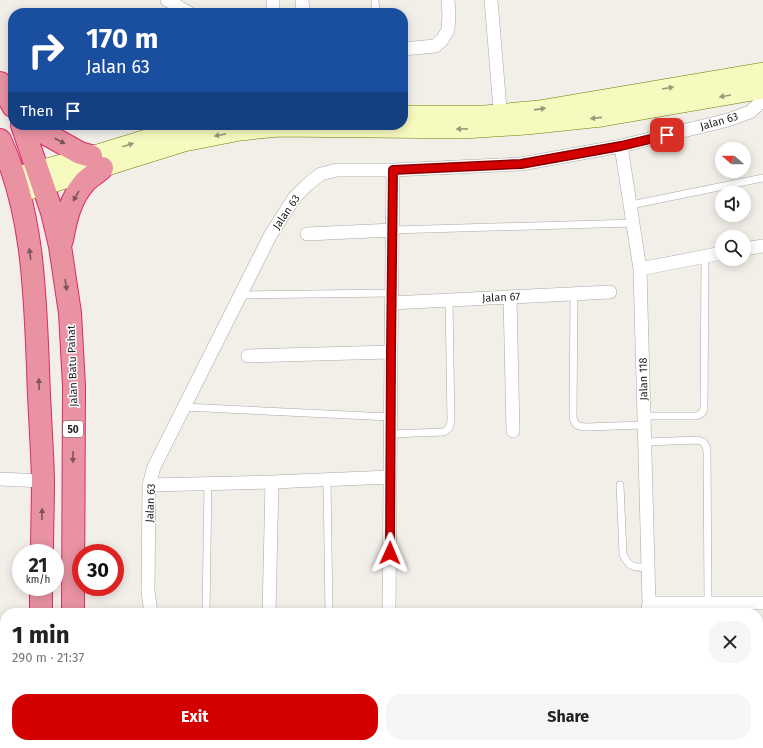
<!DOCTYPE html>
<html lang="en">
<head>
<meta charset="utf-8">
<style>
	:root { --surface:#fff; --page:#f6f6f6; --text:#222; --muted:#767676; --accent:#d40000 }
	body { margin:0; font-family:"Fira Sans",sans-serif; background:var(--page); color:var(--text); height:100vh; display:flex; flex-direction:column; font-size:15px; white-space:nowrap }
	* { box-sizing:border-box; margin:0 }
	p { font-size:13px; color:var(--muted) }
	.icon { flex:none; width:22px; height:22px; fill:none; stroke:currentColor; stroke-width:2; stroke-linecap:round; stroke-linejoin:round }
	.map { position:relative; flex:1; overflow:hidden }
	.side { position:absolute; left:0px; top:608px; width:763px; height:140px; display:flex; flex-direction:column; background:var(--surface); border-radius:16px 16px 0 0; box-shadow:0 2px 10px #0003 }
	.side>* { flex:none }
	.top-card { position:absolute; left:8px; top:8px; width:400px; height:122px; border-radius:16px; box-shadow:0 2px 10px #0003; background:#1a4fa0; color:#fff; overflow:hidden }
	.needle { width:26px; rotate:290deg }
	.fabs { position:absolute; left:715px; top:142px; display:grid; gap:8px }
	.fabs a { display:grid; place-items:center; width:36px; height:36px; border-radius:50%; background:var(--surface); box-shadow:0 2px 10px #0003; font-size:20px }
	.speed { position:absolute; left:12px; top:544px; display:flex; gap:8px; font-size:20px; font-weight:700; text-align:center }
	.speed>* { display:grid; place-content:center; width:52px; height:52px; border-radius:50%; background:var(--surface); box-shadow:0 2px 10px #0003; line-height:1 }
	.speed small { font-size:10px; font-weight:400 }
	.speed .limit { border:6px solid #d22; background:#fff; color:#111 }
	.pin { position:absolute; display:grid; place-items:center; width:34px; height:34px; color:#fff; margin:-17px; border-radius:8px; box-shadow:0 2px 6px #0006 }
	.me { position:absolute; width:44px; margin:-22px; rotate:1deg; stroke-linejoin:round; filter:drop-shadow(0 0 3px #0008) }
	.turn { display:flex; align-items:center; gap:14px; height:84px; padding:0 12px; font-size:18px }
	.turn .icon { width:52px; height:52px; stroke-width:2.5 }
	.turn b { display:block; font-size:28px; line-height:34px }
	.then { display:flex; align-items:center; height:38px; padding:0 12px; background:#0003; gap:8px; font-size:15px }
	.round { display:grid; place-items:center; flex:none; width:42px; height:42px; border-radius:16px; background:var(--page) }
	.summary { display:flex; align-items:center; justify-content:space-between; height:68px; padding:0 12px }
	h1 { font-size:24px; font-weight:700; line-height:30px }
	.button { display:flex; gap:8px; margin-top:auto; padding:8px 12px }
	.button a { flex:1; height:46px; border-radius:16px; background:var(--accent); color:#fff; font-size:16px; font-weight:700; line-height:46px; text-align:center }
	.button a+a { background:var(--page); color:var(--text) }
	.map>svg:first-child { display:block }
</style>
</head>
<body>
<div class="map">
<svg width="763" height="748" viewBox="0 0 763 748">
	<rect width="100%" height="100%" fill="#f2efe9"/>
	<g fill="none" stroke-linecap="round" stroke-linejoin="round">
		<g stroke="#a9a9a9" stroke-width="8">
			<path id="lane" d="M375,0L376,13
				M631,205L763,178
				M393,230L634,223
				M574,294L573,418C576,426 577,426 586,427L644,425
				M241,295L392,293
				M184,407L390,417
				M644,416H697L702,413L704,409L705,256
				M390,434L444,432L449,428L451,421L449,300
				M645,442L698,440C704,442 706,444 707,451L708,603L706,613
				M327,480L329,613
				M620,485L623,554C629,568 634,567 648,568
				M206,613L208,483
				M0,737H5
				M572,743L591,748
				M686,748L687,743"/>
		</g>
		<g stroke="#a9a9a9" stroke-width="14">
			<path id="street" d="M167,0L189,13
				M273,0V13
				M302,0L303,13
				M491,0L501,121
				M403,49L435,46L442,40L448,30L449,15L448,0
				M621,146L640,269L649,603L647,613
				M307,234L393,230
				M744,249L763,246
				M640,269L722,253
				M510,297L513,431
				M391,303L610,292
				M248,356L391,352
				M0,479L43,481
				M149,485L272,482L390,477
				M649,603H763
				M151,613L148,592L149,485L154,467L270,236L294,198L308,184L321,174L337,170H393L521,164L621,146L728,120L750,112L763,100
				M269,613L272,482
				M389,613L391,352L393,170
				M758,681L763,642
				M331,743L343,748
				M376,748L377,743
				M624,748L626,743
				M749,748L750,743"/>
		</g>
		<g stroke="#707d05" stroke-width="20">
			<path id="secondary" d="M403,115H485L539,110L763,72
				M15,177L91,156L166,133L198,125
				M19,193L43,186L184,142L240,131L279,127L464,129L526,125L602,117L763,89"/>
		</g>
		<g stroke="#dc2a67" stroke-width="24">
			<path id="highway" d="M0,83L13,106
				M22,125L52,212L60,246L70,313L74,386L73,613
				M30,125L80,153L91,156
				M0,140C33,211 35,292 38,368C39,406 42,443 43,480C43,505 42,529 42,553
				M62,240C66,219 70,199 85,182C90,177 97,173 102,168
				M41,613V587
				M39,748V743
				M73,748V743"/>
		</g>
		<use href="#lane" stroke="#fff" stroke-width="7"/>
		<use href="#street" stroke="#fff" stroke-width="13"/>
		<use href="#secondary" stroke="#f7fabf" stroke-width="19"/>
		<use href="#highway" stroke="#e892a2" stroke-width="22"/>
	</g>
	<defs><path id="oneway-solid" d="M-6-.8H1V-3.2L6.5 0L1 3.2V.8H-6Z"/></defs>
	<g fill="#979978">
		<use href="#oneway-solid" transform="translate(668 88) rotate(-10)"/>
		<use href="#oneway-solid" transform="translate(725 96) rotate(170)"/>
		<use href="#oneway-solid" transform="translate(540 109) rotate(-8)"/>
		<use href="#oneway-solid" transform="translate(596 118) rotate(174)"/>
		<use href="#oneway-solid" transform="translate(462 129) rotate(179)"/>
		<use href="#oneway-solid" transform="translate(220 135) rotate(169)"/>
		<use href="#oneway-solid" transform="translate(128 145) rotate(-17)"/>
	</g>
	<g fill="#7b545c">
		<use href="#oneway-solid" transform="translate(60 141) rotate(28)"/>
		<use href="#oneway-solid" transform="translate(76 196) rotate(120)"/>
		<use href="#oneway-solid" transform="translate(30 254) rotate(-97)"/>
		<use href="#oneway-solid" transform="translate(66 285) rotate(81)"/>
		<use href="#oneway-solid" transform="translate(39 384) rotate(-92)"/>
		<use href="#oneway-solid" transform="translate(73 457) rotate(91)"/>
		<use href="#oneway-solid" transform="translate(42 514) rotate(-89)"/>
	</g>
	<g fill="none" stroke-linecap="round" stroke-linejoin="round">
		<g stroke="#8a0000" stroke-width="10">
			<path id="route" d="M390,553L391,352L393,170L521,164L621,146L667,135"/>
		</g>
		<use href="#route" stroke="#d40000" stroke-width="7"/>
	</g>
	<g text-anchor="middle" stroke-width="3" stroke-linejoin="round" paint-order="stroke">
		<rect fill="#fff" stroke="#646464" stroke-width="1" x="63" y="421" width="20" height="16" rx="3"/>
		<g font-size="10" font-weight="bold" fill="#222">
			<text x="73" y="433">50</text>
		</g>
		<g font-size="11" fill="#222" stroke="#fff">
			<text transform="translate(719 121) rotate(-16)" y="4">Jalan 63</text>
			<text transform="translate(286 212) rotate(-56)" y="4">Jalan 63</text>
			<text transform="translate(501 297) rotate(-3)" y="4">Jalan 67</text>
			<text transform="translate(72 366) rotate(-92)" y="4">Jalan Batu Pahat</text>
			<text transform="translate(643 379) rotate(-91)" y="4">Jalan 118</text>
			<text transform="translate(150 503) rotate(-87)" y="4">Jalan 63</text>
		</g>
	</g>
</svg>
<div class="fabs">
<a><svg class="needle" viewBox="-14 -14 28 28"><path d="M0-13l5 13h-10z" fill="#e53935"/><path d="M0 13l5-13h-10z" fill="#767676"/></svg></a>
<a><svg class="icon" aria-label="sound" viewBox="0 0 24 24"><path d="M4 9h4l5-4v14l-5-4H4zM17 9q2 3 0 6"/></svg></a>
<a><svg class="icon" aria-label="search" viewBox="0 0 24 24"><circle cx="10" cy="10" r="6"/><path d="M15 15l6 6"/></svg></a>
</div>
<div class="speed"><div>21<small>km/h</small></div><div class="limit">30</div></div>
<div class="pin" style="left:667px;top:135px;background:#d93025"><svg class="icon" aria-label="arrive" viewBox="0 0 24 24"><path d="M6 21V4h12l-3 4 3 4H6"/></svg></div>
<svg class="me" style="left:390px;top:553px" viewBox="-20 -20 40 40"><path d="M0-17L14 15 0 8-14 15z" fill="#d40000" stroke="#fff" stroke-width="4"/></svg>
<div class="top-card">
<div class="turn"><svg class="icon" aria-label="right" viewBox="0 0 24 24"><path d="M7 20v-9h11M14 6l5 5-5 5"/></svg><div><b>170 m</b>Jalan 63</div></div>
<div class="then">Then<svg class="icon" aria-label="arrive" viewBox="0 0 24 24"><path d="M6 21V4h12l-3 4 3 4H6"/></svg></div>
</div>
<section class="side">
<div class="summary"><div><h1>1 min</h1><p>290 m · 21:37</p></div><a class="round"><svg class="icon" aria-label="close" viewBox="0 0 24 24"><path d="M6 6l12 12M18 6L6 18"/></svg></a></div>
<div class="button"><a>Exit</a><a>Share</a></div>
</section>
</div>
</body>
</html>
